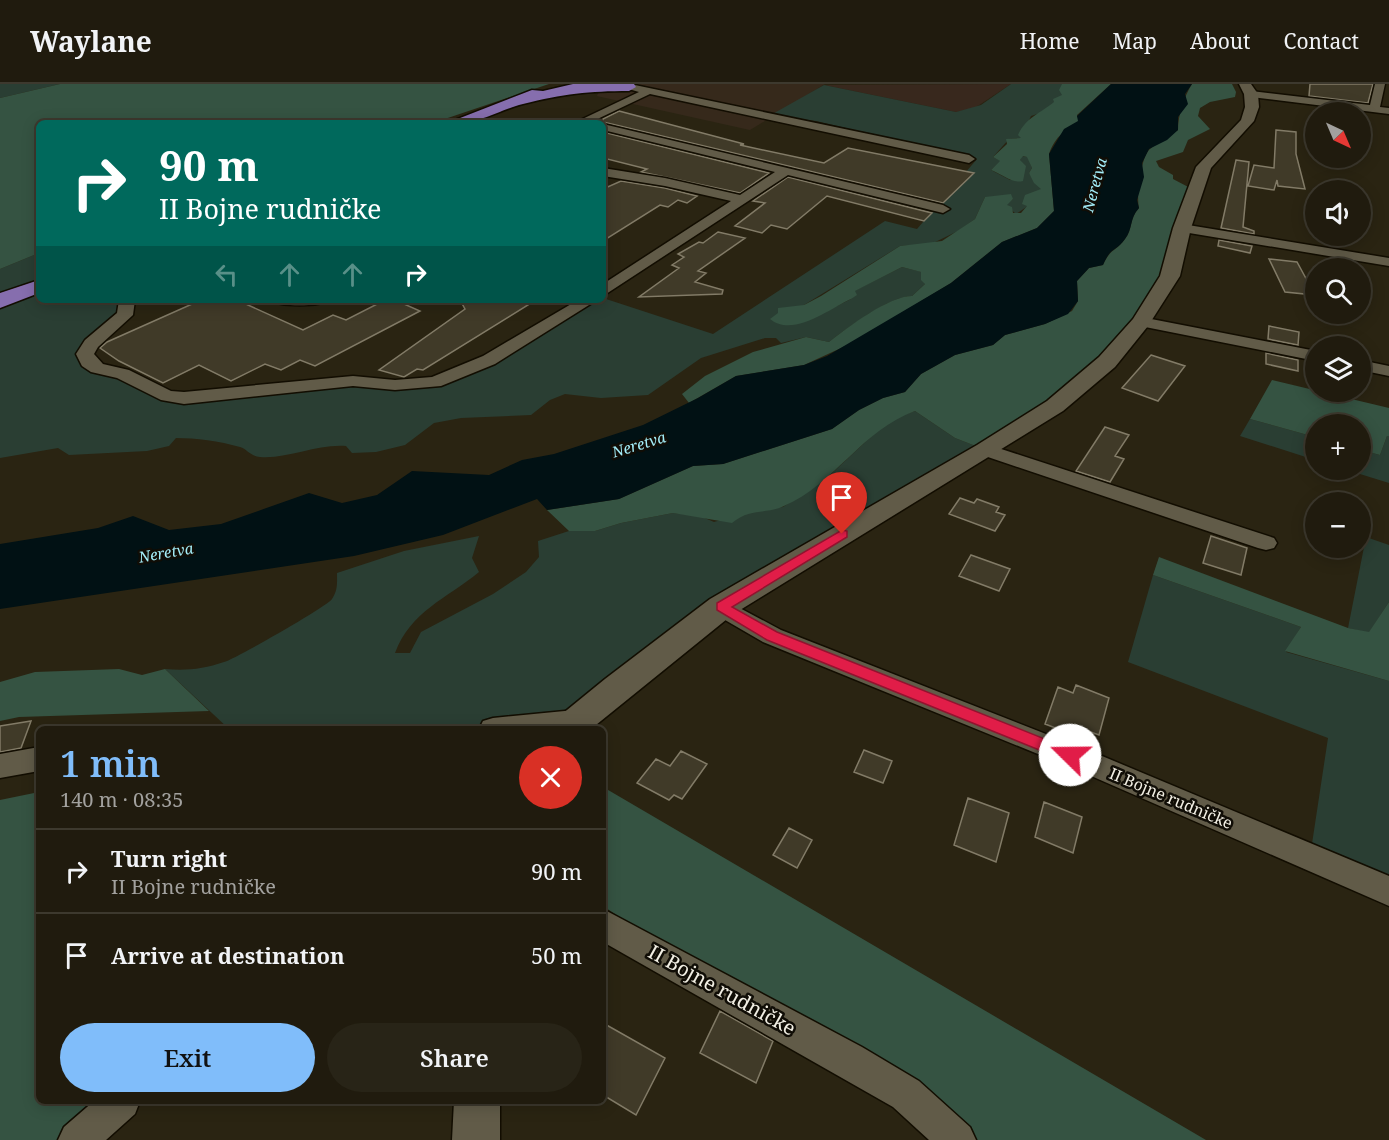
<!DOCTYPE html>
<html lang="en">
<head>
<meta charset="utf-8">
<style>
	:root { --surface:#201b0e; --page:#282417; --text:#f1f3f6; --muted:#a2a19e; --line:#3d392e; --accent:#80bdfa }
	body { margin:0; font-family:"Noto Serif",serif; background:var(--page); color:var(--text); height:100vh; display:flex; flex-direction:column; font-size:22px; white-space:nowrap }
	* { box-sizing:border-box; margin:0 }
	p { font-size:20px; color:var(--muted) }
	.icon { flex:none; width:33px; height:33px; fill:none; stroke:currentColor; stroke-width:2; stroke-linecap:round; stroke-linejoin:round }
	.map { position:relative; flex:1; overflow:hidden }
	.drawer { position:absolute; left:36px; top:642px; width:570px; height:378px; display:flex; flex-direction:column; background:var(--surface); border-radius:9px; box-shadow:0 3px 15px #0003,0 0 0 2px var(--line) }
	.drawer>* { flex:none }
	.banner { position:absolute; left:36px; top:36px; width:570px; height:183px; border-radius:9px; box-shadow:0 3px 15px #0003,0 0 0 2px var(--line); background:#00695c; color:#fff; overflow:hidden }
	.needle { width:39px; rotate:136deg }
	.tools { position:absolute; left:1305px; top:18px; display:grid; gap:12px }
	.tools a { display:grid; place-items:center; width:66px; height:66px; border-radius:50%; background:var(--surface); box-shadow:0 3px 15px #0003,0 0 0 2px var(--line); font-size:30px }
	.pin { position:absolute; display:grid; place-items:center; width:51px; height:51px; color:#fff; margin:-62px -26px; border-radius:50% 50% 50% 0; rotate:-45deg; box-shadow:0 0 6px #0007 }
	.pin .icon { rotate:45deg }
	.me { position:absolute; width:66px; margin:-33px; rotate:292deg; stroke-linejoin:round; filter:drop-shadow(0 0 4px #0008) }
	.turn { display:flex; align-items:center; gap:21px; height:126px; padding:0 24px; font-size:27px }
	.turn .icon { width:78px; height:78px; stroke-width:2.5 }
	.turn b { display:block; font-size:42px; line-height:51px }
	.lanes { display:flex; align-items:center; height:57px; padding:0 24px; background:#0003; justify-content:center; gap:30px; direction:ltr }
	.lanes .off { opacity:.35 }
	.round { display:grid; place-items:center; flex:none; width:63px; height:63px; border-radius:32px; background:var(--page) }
	.summary { display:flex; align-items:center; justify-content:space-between; height:102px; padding:0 24px }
	h1 { font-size:36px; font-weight:600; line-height:45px; color:var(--accent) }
	.cta { display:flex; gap:12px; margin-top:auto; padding:12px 24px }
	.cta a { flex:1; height:69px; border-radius:36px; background:var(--accent); color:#111; font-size:24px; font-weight:600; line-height:69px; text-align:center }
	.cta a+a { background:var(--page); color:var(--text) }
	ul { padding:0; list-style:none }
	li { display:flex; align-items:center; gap:18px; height:84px; padding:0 24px; border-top:2px solid var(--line) }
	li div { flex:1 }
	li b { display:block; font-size:22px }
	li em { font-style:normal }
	header { display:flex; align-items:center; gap:36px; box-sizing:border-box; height:84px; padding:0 30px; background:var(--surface); border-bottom:2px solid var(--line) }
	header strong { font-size:28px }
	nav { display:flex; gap:33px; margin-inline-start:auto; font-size:21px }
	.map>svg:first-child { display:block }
</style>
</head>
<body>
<header>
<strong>Waylane</strong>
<nav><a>Home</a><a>Map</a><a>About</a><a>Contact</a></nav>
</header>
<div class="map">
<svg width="1389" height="1056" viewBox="0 0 1389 1056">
	<rect width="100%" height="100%" fill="#2a2412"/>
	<path fill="#36291b" d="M618,0H825L750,46L597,12L599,7Z"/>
	<path fill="#38281d" d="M1011,0L973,25L956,28L824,1Z"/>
	<path fill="#2a3e33" d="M0,0H60L0,14Z
		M1011,0H1062L1063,11L1046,27L1031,32L1021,54L1009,55L993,73L1001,77L991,86L1010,96L1023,92L1020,76L1022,72L1028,73L1032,84L1029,89L1042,105L1034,109L1028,122L1016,130L1006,121L1013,115L985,113L975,135L958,147L931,160L900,162L804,221L837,222L851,215L854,207L902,183L922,188L925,200L912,212C890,212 847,244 829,258L806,253L781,259L776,254H765L701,274L648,311L601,314L565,310L550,316L531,331L461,334L434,339L405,361L376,368L352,369L346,362C316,360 289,375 260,373C250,372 247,365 240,363C219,357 196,354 176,354L169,362L147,367L69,371L58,364L0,374V185L39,169V216H127L88,278L167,312L330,299L434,298L589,216L603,214L713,250L885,137L917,145L977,75L816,37L769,32L824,1L956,28L981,21Z
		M915,327L955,354L986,366L916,406L575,637L493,645H229L165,585C186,587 204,585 224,578C235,575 328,522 332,515C338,506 337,499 337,489L404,467L479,452L472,474L479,488C446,515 411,527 395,569H410L421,548L493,510L526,488L539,473L538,457L569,447H595L621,439L673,429L700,432L714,438L745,429L783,423L828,393L877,347L894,334Z
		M1250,335L1315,353V376L1240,352Z
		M1387,352H1389V399L1347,386H1360L1361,366L1380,371Z
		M1366,453L1389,461V518L1369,549L1348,544Z
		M1153,491L1301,543L1286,568L1389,597V807L1310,773L1328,654L1128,578Z"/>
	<path fill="#355342" d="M60,0H549L433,39H39V169L0,185V14Z
		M1062,0H1111L1077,31L1079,37C1065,47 1056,51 1049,70L1054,127L1037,144L1002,158L951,199L852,259L804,281L736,292L689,319L682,310L705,292L753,268L806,253L829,258C848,243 889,212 912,212L925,200L921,196V188L902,183L855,207L857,211L851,215C829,225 793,254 770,235L778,229V224L804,221L821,212L900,162L942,157L975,135L985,113L1011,110L1013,115L1007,121L1012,123L1013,129H1021L1027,122L1022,120L1025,111L1041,105L1034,99L1029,89L1032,84L1027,73L1023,72L1020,76L1026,82L1023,97C1012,100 1002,90 991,86L1000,77L993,73L1007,60L1006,55L1021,54L1018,51C1026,33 1041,29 1054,18L1053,15L1062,11L1059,6Z
		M1192,0H1232L1236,8L1235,13L1210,18L1200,24L1198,32L1210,45L1188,56L1183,68L1156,77L1159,83L1173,91V95L1194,106L1177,172L1107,278L986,366L955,354L915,327C862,346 835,400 784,422C765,431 751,423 732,439L673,429L621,439L595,447H569L547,426L619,415L693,382L723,380L832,345L859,326L883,314L905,308L921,290L955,271L993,261L1005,251L1045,240L1072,227L1078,217L1077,197L1089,184L1103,181C1111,163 1116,168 1125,155C1133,145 1129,135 1139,124C1136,112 1141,72 1150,65C1158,58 1169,52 1178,46C1178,31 1184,13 1192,0Z
		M1272,296L1389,324V352H1387L1380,371L1361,366L1360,340H1316L1315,353L1250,335Z
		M1159,473L1348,544L1369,548L1389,518V597L1285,567L1301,543L1153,491Z
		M119,585L142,591L165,585L209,627L19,633L0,637V598L35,588Z
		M603,703L1206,1056H954L603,822Z
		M39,708V1017H122L77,1056H0V716Z"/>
	<path fill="#011114" d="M1111,0H1192L1185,10L1188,20L1178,33V46L1167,56L1149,65L1142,79L1144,93L1137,116L1139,124C1129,135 1133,145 1125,155C1116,168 1111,162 1103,181L1089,184L1077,197L1078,217L1068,230L1045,240L1005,251L993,261L955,271L921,290L905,308L883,314L859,326L832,345L723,380L693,382L619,415L547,426L537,415L443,451L354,472L0,525V460L98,444L133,432L169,446L221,440L309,409L342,419L377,411L412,387L489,391L522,376L554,370L643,341L698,314L736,292L804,281L827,272L951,199L1002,158L1037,144L1054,127L1049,70L1064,45L1078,37L1077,32Z"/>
	<path fill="#403a28" stroke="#827b67" stroke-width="1.5" d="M1310,0H1373L1368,19L1309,12Z
		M619,27L744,60L740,61L824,79L848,64L974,89L943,119L603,38V35Z
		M1276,46L1296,48V70L1305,105L1278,102L1277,96L1274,106L1248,102L1254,81L1274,84Z
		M603,48L769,89L740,109L641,88L647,85L603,74Z
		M1236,76L1249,78L1243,143L1254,147V150L1221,144Z
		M788,93L932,129L924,137L827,112L787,145L771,141L762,149L735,142L765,119L753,117Z
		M621,97L665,104L697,112L687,119L678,116L668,123L660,121L603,157V105Z
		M718,148L745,154L698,187L706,189L695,198L723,206L722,210L639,213L679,184L672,181L684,173L678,170L699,158L703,159Z
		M1219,156L1252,162L1250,169L1218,162Z
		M1269,175L1297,178L1315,211L1285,208Z
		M201,216H237L303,246L333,231L346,236L385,216H395L420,227L315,282L300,276L281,286L265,280L231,297L199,281L163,299L119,277L100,264L107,258Z
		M460,216H536L423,286L417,285L404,293L379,286L465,225Z
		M1269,242L1299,248L1298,261L1268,255Z
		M1266,269L1298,276V287L1266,280Z
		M1151,271L1185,282L1158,317L1122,304Z
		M1105,343L1129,351L1115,372L1124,375L1110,398L1076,387Z
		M960,414L974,419L977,415L999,423L996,428L1005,431L995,447L949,430Z
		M1211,452L1247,464L1241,491L1203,479Z
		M971,471L1010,485L999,507L959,492Z
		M1076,601L1109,614L1099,651L1077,643L1074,651L1045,640L1058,603L1073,609Z
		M31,637L21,664L0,668V642Z
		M864,666L892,677L883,699L854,688Z
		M681,667L707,680L682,715L674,711L669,716L637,699L656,675L670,682Z
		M968,714L1009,729L996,778L954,761Z
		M1044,718L1082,733L1073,769L1035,753Z
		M789,744L812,756L797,784L773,771Z
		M720,927L773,957L756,999L700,969Z
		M603,939L665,974L636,1031L603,1011Z"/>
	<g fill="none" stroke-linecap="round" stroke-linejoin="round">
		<g stroke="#120d01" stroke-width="3">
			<path id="minor" d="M611,0H630L969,71L975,75L969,79L650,10L589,39H574L639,8Z
				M1375,0H1385L1380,23L1389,24V30L1251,13L1246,10L1251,7L1370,21Z
				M603,40L943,121L950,125L943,129L788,91L603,212V200L731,117L665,102L603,92V84L665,94L740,111L775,88L603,46Z
				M1182,140L1389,174V182L1177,147L1175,144Z
				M119,216H135L133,231L98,263L94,270L103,280L129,286L171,307L184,308L353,292L395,296L432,293L483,272L578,216H597L495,280L441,302L395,306L353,302L184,320L161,316L117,294L91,288L82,282L76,270L85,256L117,229Z
				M271,216H328C321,223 278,223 271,216Z
				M1141,233L1316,267V277L1135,241L1133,238L1135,235Z
				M1360,276L1389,282V292L1360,286Z
				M986,360L1274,454L1277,459L1274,464L1266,466L1258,464L979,370L976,366L979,362Z
				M721,514L781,546L1102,672L1389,792V822L1082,688L763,558L713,529L709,523L713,517Z
				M575,626L584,629L588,637L584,645H479L483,637L493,634Z
				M39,663V687L0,694V670Z
				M603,825L862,963L919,997L970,1043L976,1056H929L893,1023L603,858Z
				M94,1017H140L135,1030L106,1056H58L64,1043Z"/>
		</g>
		<g stroke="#120d01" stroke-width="3">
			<path id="tertiary" d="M1239,0H1251L1258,10L1259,23L1254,37L1211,84L1191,144L1180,192L1148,242L1115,283L1063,327L732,531L591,645H551L556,635L605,595L710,515L977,361L1047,317L1099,273L1133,235L1160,192L1173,144L1196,83L1241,36L1245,23L1244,10Z
				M454,1017H500V1056H452Z"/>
		</g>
		<g stroke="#120d01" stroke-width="3">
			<path id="primary" d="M573,0H634L636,3L629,7C589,7 563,10 523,20C496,27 483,39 452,39L455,36L532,6L543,7Z
				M39,196V209L0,224V209Z"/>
		</g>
		<use href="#minor" fill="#615b48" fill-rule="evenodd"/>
		<use href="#tertiary" fill="#615b48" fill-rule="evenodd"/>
		<use href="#primary" fill="#866eae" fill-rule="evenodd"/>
	</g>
	<path fill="#e11d48" stroke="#92132f" stroke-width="1.5" d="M842,446L847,447V453L732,523L777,548L1075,667L1078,671L1075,676H1064L767,556L717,526V519Z"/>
	<g text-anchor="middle" stroke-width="5" stroke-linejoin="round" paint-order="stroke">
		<g font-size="15" font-style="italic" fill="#a4eef9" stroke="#100d06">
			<text transform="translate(1095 101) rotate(-75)" y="5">Neretva</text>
			<text transform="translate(639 361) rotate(-17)" y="5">Neretva</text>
			<text transform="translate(166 469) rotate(-10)" y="5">Neretva</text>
		</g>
		<g font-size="16" fill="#f1eee3" stroke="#100d06">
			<text transform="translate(1171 714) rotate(23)" y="6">II Bojne rudničke</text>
		</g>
		<g font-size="20" fill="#f1eee3" stroke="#100d06">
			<text transform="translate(722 906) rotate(29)" y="7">II Bojne rudničke</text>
		</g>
	</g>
</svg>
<div class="tools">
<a><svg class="needle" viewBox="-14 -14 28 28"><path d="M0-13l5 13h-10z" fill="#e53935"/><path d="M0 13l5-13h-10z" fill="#a2a19e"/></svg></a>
<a><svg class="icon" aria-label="sound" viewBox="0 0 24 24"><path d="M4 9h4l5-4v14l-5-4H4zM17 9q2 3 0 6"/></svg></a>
<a><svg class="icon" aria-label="search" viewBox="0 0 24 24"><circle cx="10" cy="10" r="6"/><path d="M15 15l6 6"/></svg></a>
<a><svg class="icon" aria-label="layers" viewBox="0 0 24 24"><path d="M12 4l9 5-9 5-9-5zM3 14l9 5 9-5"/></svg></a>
<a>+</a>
<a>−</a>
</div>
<div class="pin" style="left:842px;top:450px;background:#d93025"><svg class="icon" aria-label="arrive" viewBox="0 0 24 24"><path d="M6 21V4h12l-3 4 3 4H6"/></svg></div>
<svg class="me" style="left:1070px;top:671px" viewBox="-20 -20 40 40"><circle r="19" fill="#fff"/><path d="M0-13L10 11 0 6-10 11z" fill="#e11d48"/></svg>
<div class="banner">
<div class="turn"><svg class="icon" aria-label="right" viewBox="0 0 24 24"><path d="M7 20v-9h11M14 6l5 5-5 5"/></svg><div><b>90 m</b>II Bojne rudničke</div></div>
<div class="lanes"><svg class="icon off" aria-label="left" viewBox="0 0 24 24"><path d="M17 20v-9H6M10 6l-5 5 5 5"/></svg><svg class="icon off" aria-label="ahead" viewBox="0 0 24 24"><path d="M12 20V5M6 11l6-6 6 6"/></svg><svg class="icon off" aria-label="ahead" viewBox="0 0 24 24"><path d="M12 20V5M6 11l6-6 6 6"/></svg><svg class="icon" aria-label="right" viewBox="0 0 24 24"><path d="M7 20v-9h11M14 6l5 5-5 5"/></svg></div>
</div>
<section class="drawer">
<div class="summary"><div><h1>1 min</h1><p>140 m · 08:35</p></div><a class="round" style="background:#d93025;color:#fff"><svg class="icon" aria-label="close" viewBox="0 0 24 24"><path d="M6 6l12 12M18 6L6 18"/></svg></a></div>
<ul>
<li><svg class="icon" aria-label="right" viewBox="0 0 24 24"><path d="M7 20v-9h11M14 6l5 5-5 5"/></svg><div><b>Turn right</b><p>II Bojne rudničke</p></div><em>90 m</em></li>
<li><svg class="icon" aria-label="arrive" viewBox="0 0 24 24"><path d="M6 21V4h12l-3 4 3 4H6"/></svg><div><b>Arrive at destination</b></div><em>50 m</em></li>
</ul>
<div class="cta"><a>Exit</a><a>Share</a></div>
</section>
</div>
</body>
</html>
